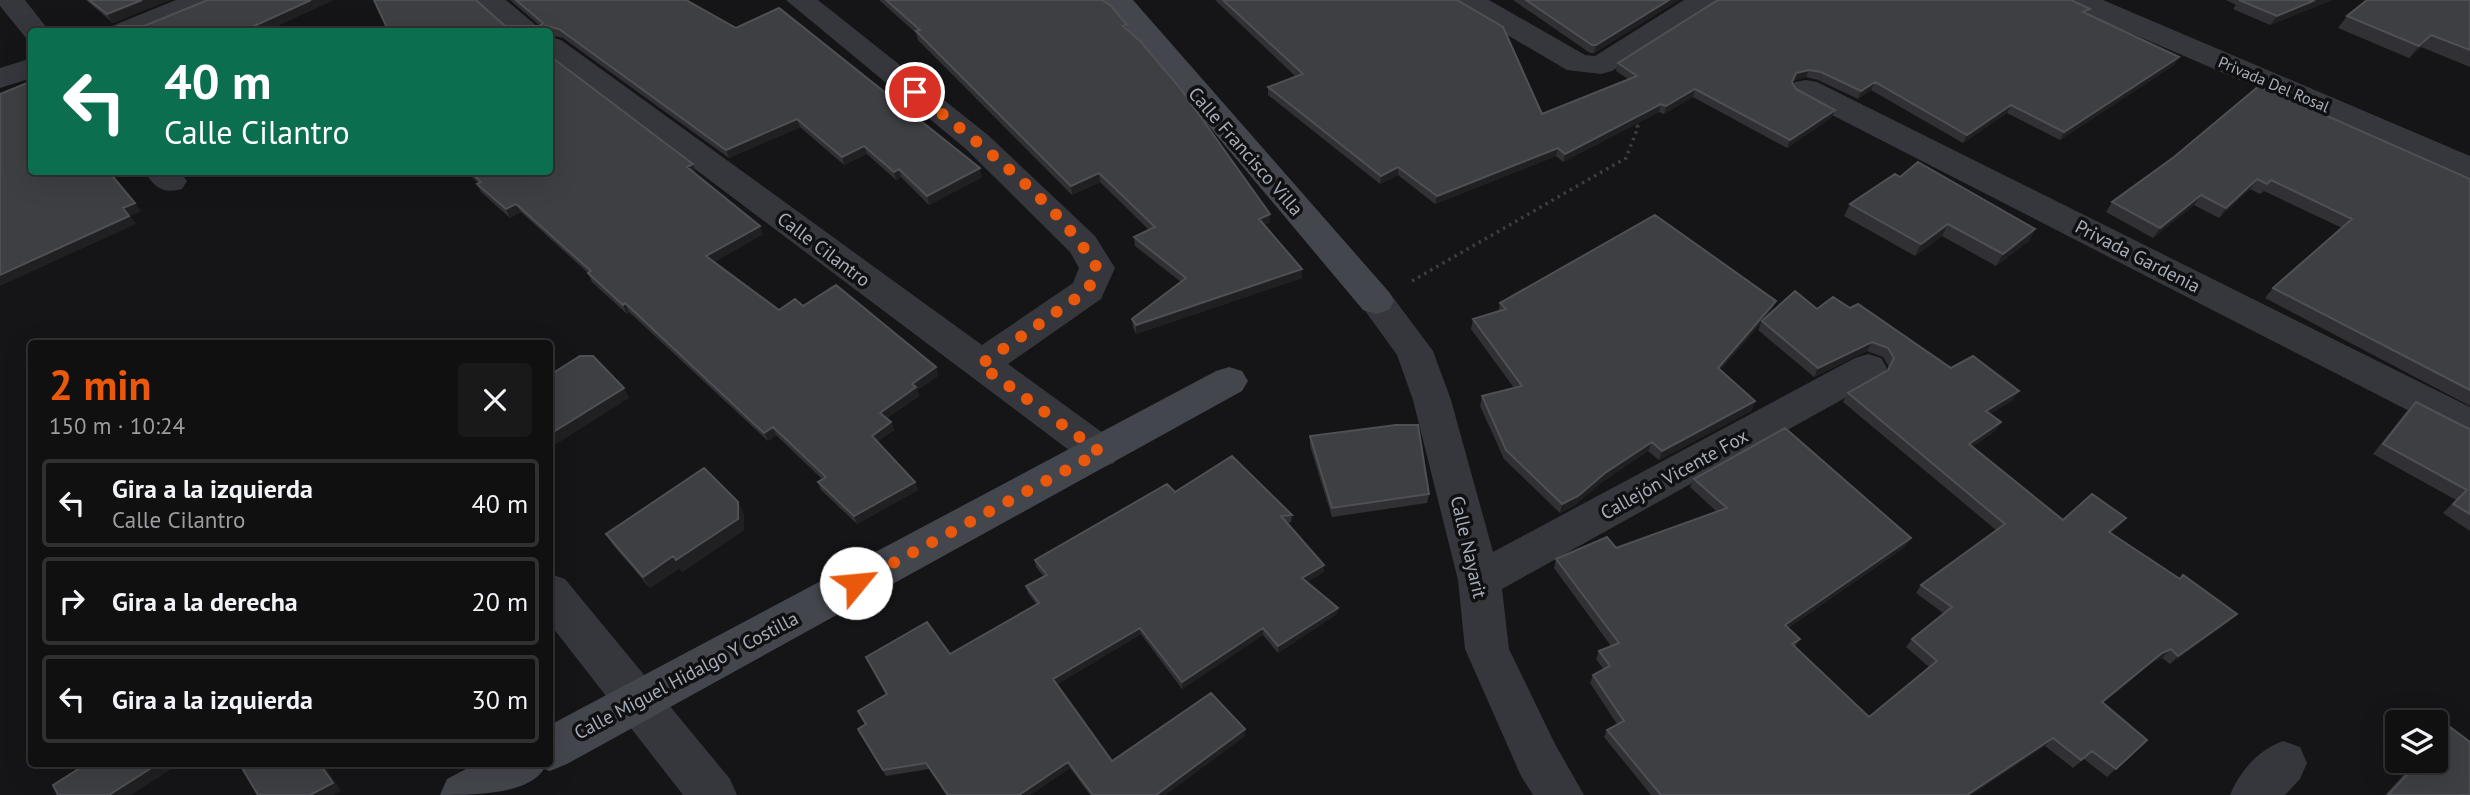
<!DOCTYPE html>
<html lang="es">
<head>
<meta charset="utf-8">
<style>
	:root { --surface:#101011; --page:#19191a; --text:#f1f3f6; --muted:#9c9d9f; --line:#303031; --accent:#ea580c }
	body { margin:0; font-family:"PT Sans",sans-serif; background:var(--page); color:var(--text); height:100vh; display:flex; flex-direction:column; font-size:26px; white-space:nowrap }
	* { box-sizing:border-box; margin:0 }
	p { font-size:23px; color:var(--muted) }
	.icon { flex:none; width:38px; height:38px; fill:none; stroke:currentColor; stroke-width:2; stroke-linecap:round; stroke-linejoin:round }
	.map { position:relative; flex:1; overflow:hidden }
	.details { position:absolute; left:28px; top:340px; width:525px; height:427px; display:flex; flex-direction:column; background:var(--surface); border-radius:7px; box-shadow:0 7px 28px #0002,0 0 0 2px var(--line) }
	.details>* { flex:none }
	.banner { position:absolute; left:28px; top:28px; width:525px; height:147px; border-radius:7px; box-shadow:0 7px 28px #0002,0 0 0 2px var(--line); background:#0b6e4f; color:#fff; overflow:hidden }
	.fabs { position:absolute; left:2385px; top:710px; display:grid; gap:14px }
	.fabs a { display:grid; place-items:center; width:63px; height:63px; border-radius:7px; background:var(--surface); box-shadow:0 7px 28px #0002,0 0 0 2px var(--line); font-size:35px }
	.pin { position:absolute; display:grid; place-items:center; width:60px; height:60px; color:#fff; margin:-30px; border:4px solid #fff; border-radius:50%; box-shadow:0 2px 7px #0007 }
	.me { position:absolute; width:77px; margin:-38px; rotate:62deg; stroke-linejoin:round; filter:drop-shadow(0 0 5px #0008) }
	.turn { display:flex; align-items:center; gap:24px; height:147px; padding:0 21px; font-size:32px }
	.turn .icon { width:91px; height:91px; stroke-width:2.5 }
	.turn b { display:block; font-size:49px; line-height:60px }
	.round { display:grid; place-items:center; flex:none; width:74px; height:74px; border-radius:7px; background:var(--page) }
	.summary { display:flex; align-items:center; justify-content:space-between; height:119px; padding:0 21px }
	h1 { font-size:42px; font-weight:800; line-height:52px; color:var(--accent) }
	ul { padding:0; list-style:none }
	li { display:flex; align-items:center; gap:21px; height:88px; margin:0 14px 10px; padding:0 7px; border:4px solid var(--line); border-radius:7px }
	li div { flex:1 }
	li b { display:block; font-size:26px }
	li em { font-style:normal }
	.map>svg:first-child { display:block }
</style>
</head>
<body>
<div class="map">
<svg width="2470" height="795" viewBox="0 0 2470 795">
	<rect width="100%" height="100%" fill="#151517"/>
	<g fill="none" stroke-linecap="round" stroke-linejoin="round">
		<path stroke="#3b3e43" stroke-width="3.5" stroke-dasharray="2.5 4.5" stroke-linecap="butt" d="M1412,281L1626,158L1638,127L1633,121"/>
		<path fill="#35373c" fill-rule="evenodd" d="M0,0H25L50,32H32V40L26,38L0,6Z
			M176,0H216L212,6L149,32H108L112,26Z
			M474,0H506L544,32H511Z
			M786,0H818L988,135L1095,236L1115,268L1101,299L1008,364L1114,441L1120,452L1114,463L1100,468L1086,463L550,60V37L561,40L982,345L1073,283L1079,268L1070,252L966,149Z
			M1454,0H1489L1585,55L1595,56L1684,0H1718L1714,6L1612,71L1601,74L1567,70L1458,6Z
			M2064,0H2103L2470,156V179L2068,6Z
			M32,58V78L0,88V68Z
			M1806,80L1817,82L2470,407V439L2456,435L1795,96L1791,89L1795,82Z
			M145,172H180L187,181L182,189C164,194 154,188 145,172Z
			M1376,288L1389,292L1433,351L1451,400L1493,552L1855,358L1868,354L1881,358L1887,368L1881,378L1502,589L1509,649L1555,744L1584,795H1533L1521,776L1465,649L1458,580L1413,400L1397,355L1358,301L1363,292Z
			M550,574L565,579L730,779L737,795H683L550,624Z
			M2283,741L2300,747L2307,763L2300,779L2285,795H2230C2240,771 2258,750 2283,741Z"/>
		<path fill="#43464c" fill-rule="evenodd" d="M1103,0H1133L1389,292L1394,301L1389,310L1376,314L1363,310Z
			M1229,367L1242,371L1248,381L1242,391L567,764L550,771L544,769C528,795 472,795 440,795L447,779L477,763H550V725L1216,371Z"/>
	</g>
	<path fill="#313135" d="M86,0H169L113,23Z
		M510,0H686L982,177L929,205L901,177L896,180L867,154L844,165L800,127L729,158L563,38L550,35V32H389L505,26H540Z
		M879,0H1102L1127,25V30L1270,214V222L1264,225L1302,278L1136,334L1133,327L1132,319L1181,282L1135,246L1134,237L1149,230L1100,182L1072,195L918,40L916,33Z
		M1215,0H1457L1542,114L1628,79L1616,71L1618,63L2090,9L2086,14L2179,57L2174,65L2060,140L2007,113L1963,143L1871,90L1858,99L1818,80L1806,77L1793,81L1792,83L1796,89L1835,110L1831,118L1787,148L1693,97L1664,114L1659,112L1563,162L1556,156L1435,204L1398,175L1380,184L1268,95V87L1296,77Z
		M1513,0H1679L1594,53H1590Z
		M2226,0H2332L2270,25L2233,9L2236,5Z
		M2470,0V67L2421,47L2409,58L2338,28L2347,16Z
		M2174,157L2470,179V406L2265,298L2273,288L2342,228L2264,191L2260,194L2250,189L2219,218L2194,205L2153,238L2106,212L2112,202Z
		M467,172L696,173H695L763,234L714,262L779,310L803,306L936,367L938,376L917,390L919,396L887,418L891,422L894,430L877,442L915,482L918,490L857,524L821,490L818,482L822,479L776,435L768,441L629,312L627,314L592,282L588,273L521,212L510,218L481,192L477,184L478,183Z
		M1900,177L2035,229L2029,241L1996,266L1942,236L1915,256L1844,216L1850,204Z
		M1500,303L1772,310L1765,318L1817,309L1850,308L1951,368L2013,400L1990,414L2001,422L1995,431L1972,447L2063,520L2126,518L2118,527L2111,533L2179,579L2237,614L2228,622L2170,664L2162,658L2154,661L2103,703L2147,740L2107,777L2084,759L2073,768L2045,746L1971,795H1651L1604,737L1607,730L1617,724L1590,683L1593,675L1604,670L1596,659L1599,651L1611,646L1554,568L1556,559L1616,548L1717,512L1690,487L1694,479L1905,547L1788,628L1800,639L1795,647L1869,717L1929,667L1906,647L1912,639L1943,613L1916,593L1921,585L1996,530L1843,402L1848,393L1887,371L1889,367L1883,357L1867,351L1814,377L1758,330L1761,323L1720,370L1755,401L1751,411L1659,460L1648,451L1602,482L1575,505L1560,513L1504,459L1480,406L1482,396L1514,388L1471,329L1473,319L1498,312Z
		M2416,402L2465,427L2470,429V531L2443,513L2456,500L2373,454L2406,412Z
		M1310,436L1429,494L1427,503L1332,517L1310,446Z
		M1175,492L1292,515L1291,522L1287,523L1324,572L1307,582L1337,614L1278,653L1263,635L1182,689L1141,634L1056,685L1112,761L1245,736L1165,795H1090L1070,768L1030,795H946L929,769L886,776L858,729L865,725L858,711L886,695L866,657L950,654L1037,605L1028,593L1026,586L1044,577L1036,567L1035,560Z
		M744,514V530L682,572L680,568L650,588L613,545L606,534Z
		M2442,721L2470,795H2385L2406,772L2397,765L2401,761H2436V726Z"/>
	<path fill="#202023" d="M142,0H169L113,23L107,14Z
		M311,0H334L265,32H241Z
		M1669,0H1679L1594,53L1596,45Z
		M2315,0H2332L2270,25L2277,16Z
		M2431,35L2421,47L2409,58L2419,46Z
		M2179,57L2174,65L2060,140L2064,132Z
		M1809,70L1806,77L1793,81L1796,73Z
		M1875,82L1871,90L1858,99L1861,91Z
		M1695,89L1693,97L1664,114L1666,106Z
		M1661,104L1659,112L1563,162L1565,154Z
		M2011,105L2007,113L1963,143L1967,135Z
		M1835,110L1831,118L1787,148L1790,140Z
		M797,119L800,127L729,158L726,150Z
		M864,146L867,154L844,165L842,157Z
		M1558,148L1556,156L1435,204L1437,196Z
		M693,164L696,173L690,175L687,167Z
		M1398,167V175L1380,184L1381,176Z
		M980,168L982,177L929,205L927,196Z
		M899,169L901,177L896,180L894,172Z
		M1099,173L1100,182L1072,195L1071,186Z
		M2257,179L2250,189L2219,218L2226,208Z
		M2201,195L2194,205L2153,238L2160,228Z
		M135,203L141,211L130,216L136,224L0,286V275Z
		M516,204L521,212L510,218L506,209Z
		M1270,214V222L1259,227V219Z
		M1948,224L1942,236L1915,256L1921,244Z
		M760,226L763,234L710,265L706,256Z
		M2035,229L2029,241L1996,266L2003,254Z
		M1302,269V278L1136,334V325Z
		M1776,301L1772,310L1714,377L1718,368Z
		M625,303L629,312L627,314L623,305Z
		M1872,342L1867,351L1814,377L1818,368Z
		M936,367L938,376L917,390L919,396L883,421L880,413L912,384Z
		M624,388L629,398L550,448V434Z
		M2019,391L2013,400L1980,420L1986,411Z
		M1755,401L1751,411L1659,460L1662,451Z
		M891,422L894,430L874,444L872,436Z
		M2001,422L1995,431L1963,453L1969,444Z
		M773,427L776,435L768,441L764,433Z
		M1652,442L1648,451L1602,482L1575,505L1560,513L1562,504L1605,473Z
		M915,482L918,490L857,524L854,516Z
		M738,502L744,514V530L682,572L676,560Z
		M2126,518L2118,527L2102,541L2109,532Z
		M1911,538L1905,547L1780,633L1785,625Z
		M673,556L680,568L650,588L643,577Z
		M1324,565V572L1302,585V578Z
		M1338,608L1337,614L1278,653V646Z
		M2237,614L2228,622L2170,664L2178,656Z
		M1140,628L1141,634L1054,686L1053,679Z
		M1263,628V635L1182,689V682Z
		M2171,649L2162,658L2154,661L2094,710L2102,702L2162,653Z
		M1245,729V736L1165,795H1156Z
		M2053,738L2045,746L1971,795H1967Z
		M1068,762L1070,768L1030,795H1019Z
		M159,763H181L131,795H109Z
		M319,763H327L324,765L341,791L333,795H310Z"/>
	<path fill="#3d3f43" stroke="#4e5055" stroke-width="2" d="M89,0H142L107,14Z
		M208,0H311L241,32H127L120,26H144Z
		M374,0H476L505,26H540L543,23L516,0H686L736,28L779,8L980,168L927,196L899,169L894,172L864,146L842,157L797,119L726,150L559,29L545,26L544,32H389Z
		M886,0H1102L1111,6L1127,25L1123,26L1141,42L1180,88L1270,214L1259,219L1302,269L1136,325L1132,319L1186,278L1134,237L1155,227L1099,173L1071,186L916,31L920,30Z
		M1223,0H1457L1503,27L1542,114L1637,76L1618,63L1718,0H2071L2090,9L2083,12L2179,57L2064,132L2011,105L1967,135L1875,82L1861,91L1821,72L1809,70L1796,73L1792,82L1796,89L1835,110L1790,140L1695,89L1666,106L1661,104L1565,154L1558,148L1437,196L1398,167L1381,176L1268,87L1303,74Z
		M1526,0H1669L1596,45H1592Z
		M2239,0H2315L2277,16Z
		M2367,0H2470V50L2431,35L2419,46L2347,16Z
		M550,56L693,164L687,167L760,226L706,256L779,310L795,299L803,306L836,285L936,367L912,384L916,387L880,413L891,422L872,436L915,482L854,516L818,482L826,477L773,427L764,433L625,303L623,305L588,273L591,271L516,204L506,209L477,184L481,182L471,172H550Z
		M32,81V172H109L135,203L123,208L129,216L0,275V94Z
		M2259,86L2470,179V390L2273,288L2352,219L2271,180L2267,184L2257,179L2226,208L2201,195L2160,228L2112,202L2174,157Z
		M1918,162L2035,229L2003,254L1948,224L1921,244L1850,204L1895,174L1900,177Z
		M1655,215L1776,301L1718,368L1755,401L1662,451L1652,442L1605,473L1578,496L1562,504L1506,450L1482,396L1522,386L1473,319L1506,309L1500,303Z
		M1795,291L1817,309L1833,297L1850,308L1858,304L1951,368L1973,356L2019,391L1986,411L2001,422L1969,444L2063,520L2092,494L2126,518L2109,532L2180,579L2183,575L2237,614L2178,656L2171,649L2162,653L2102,702L2147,740L2116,769L2092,751L2081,760L2053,738L1967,795H1661L1607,730L1624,721L1593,675L1610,666L1599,651L1619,643L1556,559L1607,537L1616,548L1727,508L1694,479L1785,428L1911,538L1785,625L1800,639L1792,644L1869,717L1937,661L1912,639L1952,607L1921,585L2005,524L1848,393L1888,370L1894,358L1888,348L1872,342L1818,368L1762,321Z
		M580,356H593L624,388L550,434V375Z
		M2416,402L2465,427L2470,429V514L2453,504L2467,490L2383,444Z
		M1396,425H1418L1429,494L1332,508L1310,436Z
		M1232,456L1292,515L1281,516L1324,565L1302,578L1338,608L1278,646L1263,628L1182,682L1140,628L1053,679L1112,761L1211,693L1245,729L1156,795H1093L1068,762L1019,795H948L926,763L883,770L858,729L866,724L858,711L887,694L866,657L927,622L950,654L1039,603L1026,586L1047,575L1035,560L1167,484L1175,492Z
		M704,468L738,502V519L676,560L673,556L643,577L606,534Z
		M2442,721L2470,742V795H2388L2415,766L2409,761H2436V728Z
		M88,763H159L109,795H58L53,785Z
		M239,763H319L333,783L310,795H258Z"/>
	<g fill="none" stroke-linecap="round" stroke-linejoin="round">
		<path stroke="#ea580c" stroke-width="12" stroke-dasharray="0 21.6" d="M856,583L1100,452L980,365L1088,290L1097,268C1060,204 973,139 915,92"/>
	</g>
	<g text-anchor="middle" stroke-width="7" stroke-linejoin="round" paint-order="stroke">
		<g font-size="16" fill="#a5adb8" stroke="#101012">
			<text transform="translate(2274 84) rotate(23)" y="6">Privada Del Rosal</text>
		</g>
		<g font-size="19" fill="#a5adb8" stroke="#101012">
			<text transform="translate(1246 151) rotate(49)" y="7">Calle Francisco Villa</text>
			<text transform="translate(824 249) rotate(37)" y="7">Calle Cilantro</text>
			<text transform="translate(2138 256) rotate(27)" y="7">Privada Gardenia</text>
			<text transform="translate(1674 474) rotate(-29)" y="7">Callejón Vicente Fox</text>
			<text transform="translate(1469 547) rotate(77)" y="7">Calle Nayarit</text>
			<text transform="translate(686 675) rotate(-28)" y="7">Calle Miguel Hidalgo Y Costilla</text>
		</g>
	</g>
</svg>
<div class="fabs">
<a><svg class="icon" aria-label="layers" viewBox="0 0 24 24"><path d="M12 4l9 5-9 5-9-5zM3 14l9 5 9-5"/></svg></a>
</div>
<div class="pin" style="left:915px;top:92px;background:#d93025"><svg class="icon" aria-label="arrive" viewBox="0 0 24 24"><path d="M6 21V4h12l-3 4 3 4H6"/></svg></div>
<svg class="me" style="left:856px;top:583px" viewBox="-20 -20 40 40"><circle r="19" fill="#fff"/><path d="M0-13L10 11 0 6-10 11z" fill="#ea580c"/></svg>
<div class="banner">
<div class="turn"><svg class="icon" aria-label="left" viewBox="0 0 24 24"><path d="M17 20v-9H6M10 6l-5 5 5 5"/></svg><div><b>40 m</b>Calle Cilantro</div></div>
</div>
<section class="details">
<div class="summary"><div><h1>2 min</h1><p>150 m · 10:24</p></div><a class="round"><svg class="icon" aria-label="close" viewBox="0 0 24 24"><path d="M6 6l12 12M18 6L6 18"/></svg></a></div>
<ul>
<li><svg class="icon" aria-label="left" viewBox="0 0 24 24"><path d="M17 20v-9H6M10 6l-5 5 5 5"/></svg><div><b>Gira a la izquierda</b><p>Calle Cilantro</p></div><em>40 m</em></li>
<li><svg class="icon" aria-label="right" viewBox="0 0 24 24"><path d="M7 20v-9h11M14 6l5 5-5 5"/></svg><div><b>Gira a la derecha</b></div><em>20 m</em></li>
<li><svg class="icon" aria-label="left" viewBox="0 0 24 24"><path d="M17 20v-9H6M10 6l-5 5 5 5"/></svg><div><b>Gira a la izquierda</b></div><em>30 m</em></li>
</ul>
</section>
</div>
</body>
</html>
